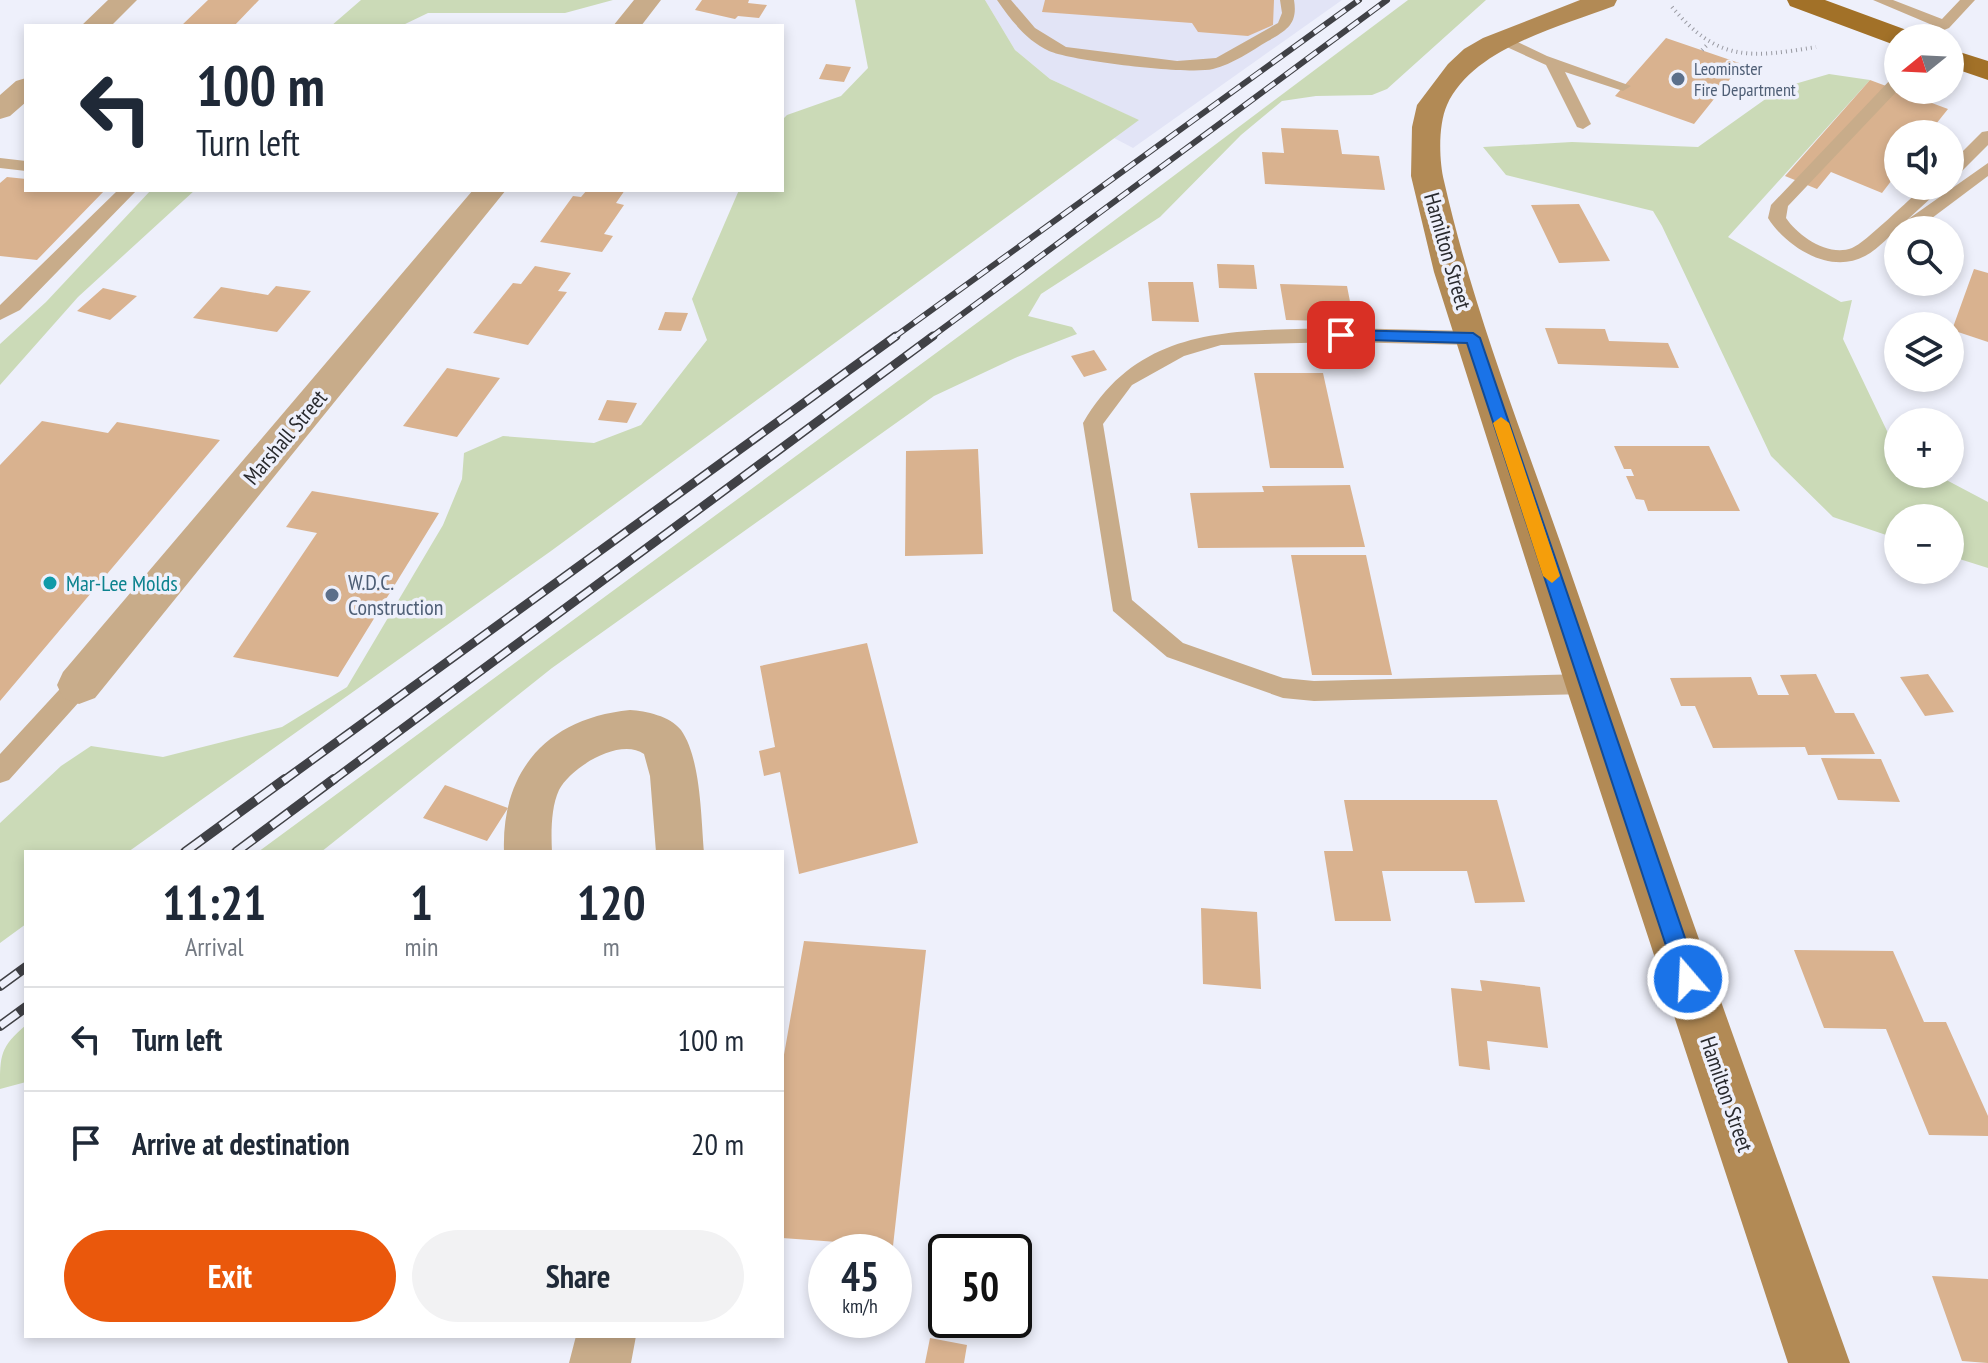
<!DOCTYPE html>
<html lang="en">
<head>
<meta charset="utf-8">
<style>
	:root { --surface:#fff; --page:#f2f2f3; --text:#1f2937; --muted:#747a83; --line:#e0e1e3; --accent:#ea580c }
	body { margin:0; font-family:"PT Sans Narrow",sans-serif; background:var(--page); color:var(--text); height:100vh; display:flex; flex-direction:column; font-size:30px; white-space:nowrap }
	* { box-sizing:border-box; margin:0 }
	p { font-size:26px; color:var(--muted) }
	.icon { flex:none; width:44px; height:44px; fill:none; stroke:currentColor; stroke-width:2; stroke-linecap:round; stroke-linejoin:round }
	.map { position:relative; flex:1; overflow:hidden }
	.details { position:absolute; left:24px; top:850px; width:760px; height:488px; display:flex; flex-direction:column; background:var(--surface); border-radius:0px; box-shadow:0 4px 12px #0003 }
	.details>* { flex:none }
	.guide { position:absolute; left:24px; top:24px; width:760px; height:168px; border-radius:0px; box-shadow:0 4px 12px #0003; background:#fff; color:var(--text); overflow:hidden }
	.needle { width:52px; rotate:252deg }
	.controls { position:absolute; left:1884px; top:24px; display:grid; gap:16px }
	.controls a { display:grid; place-items:center; width:80px; height:80px; border-radius:50%; background:var(--surface); box-shadow:0 4px 12px #0003; font-size:40px }
	.speed { position:absolute; left:808px; top:1234px; display:flex; gap:16px; font-size:40px; font-weight:700; text-align:center }
	.speed>* { display:grid; place-content:center; width:104px; height:104px; border-radius:50%; background:var(--surface); box-shadow:0 4px 12px #0003; line-height:1 }
	.speed small { font-size:20px; font-weight:400 }
	.speed .limit { border:4px solid #111; border-radius:12px; background:#fff; color:#111 }
	.pin { position:absolute; display:grid; place-items:center; width:68px; height:68px; color:#fff; margin:-34px; border-radius:16px; box-shadow:0 4px 12px #0006 }
	.me { position:absolute; width:88px; margin:-44px; rotate:341deg; stroke-linejoin:round; filter:drop-shadow(0 0 6px #0008) }
	.turn { display:flex; align-items:center; gap:28px; height:168px; padding:0 40px; font-size:36px }
	.turn .icon { width:104px; height:104px; stroke-width:2.5 }
	.turn b { display:block; font-size:56px; line-height:68px }
	.eta { display:flex; justify-content:space-evenly; align-items:center; height:136px; text-align:center }
	.eta b { font-size:48px; font-weight:800; line-height:56px }
	.primary-button { display:flex; gap:16px; margin-top:auto; padding:16px 40px }
	.primary-button a { flex:1; height:92px; border-radius:48px; background:var(--accent); color:#fff; font-size:32px; font-weight:800; line-height:92px; text-align:center }
	.primary-button a+a { background:var(--page); color:var(--text) }
	ul { padding:0; list-style:none }
	li { display:flex; align-items:center; gap:24px; height:104px; padding:0 40px; border-top:2px solid var(--line) }
	li div { flex:1 }
	li b { display:block; font-size:30px }
	li em { font-style:normal }
	.map>svg:first-child { display:block }
</style>
</head>
<body>
<div class="map">
<svg width="1988" height="1363" viewBox="0 0 1988 1363">
	<rect width="100%" height="100%" fill="#eef0fb"/>
	<path fill="#e2e4f6" d="M985,0H1342L1133,148L1114,138L1138,120L1050,79L1015,50Z"/>
	<path fill="#cbdab7" d="M361,0H613L565,13H428L401,26H331Z
		M855,0H985L1015,50L1050,79L1139,120L551,551L128,852H26V924L0,943V823L61,766L91,746L163,757L282,727L347,687L443,525L462,479L464,453L503,436L594,443L641,425L707,340L692,299L739,190H782V120L787,115L841,96L868,68Z
		M1408,0H1486L1387,89L1372,95L1316,96L1282,101L1241,135L1160,217L1041,294L1028,316L1072,327L1077,334L1015,358L934,396L552,668L321,852H258L1019,292Z
		M1829,74L1870,80L1728,237L1841,302L1852,300L1843,339L1898,454V474H1935L1988,502V568L1950,556V518H1898V539L1833,517L1771,456L1662,226L1653,211L1506,175L1483,147L1572,142L1698,147L1781,88Z
		M151,190H195L78,297L0,385V344L46,302Z
		M26,1025V1082L0,1089C0,1055 0,1047 26,1025Z"/>
	<path fill="#d9b28f" d="M208,0H259L234,26H181Z
		M702,0H749L748,3L767,5L759,18L738,16L735,19L695,10Z
		M1045,0H1274L1273,25L1248,36L1198,32L1192,23L1042,12Z
		M1666,38L1742,64L1694,124L1615,96Z
		M826,64L851,67L844,82L819,79Z
		M1870,80L1948,109L1928,134H1898V172L1882,193L1831,172L1817,189L1785,176Z
		M1281,128L1338,130L1342,154L1379,156L1385,190L1265,184L1262,152L1284,153Z
		M7,177L26,179V190H105L37,260L0,256V183Z
		M587,190H625L616,203L624,205L604,234L613,236L602,252L540,242L573,196L581,197Z
		M1579,204L1610,261L1559,263L1531,205Z
		M1217,264L1254,265L1257,289L1219,288Z
		M535,266L571,273L558,291L567,292L528,345L473,333L513,283L521,284Z
		M1974,269L1988,273V342L1952,330Z
		M1148,282H1193L1199,322L1152,321Z
		M1280,284L1347,286L1352,312L1327,311L1330,321L1286,320Z
		M276,286L311,291L277,332L193,318L221,287L268,295Z
		M103,288L137,296L110,320L77,311Z
		M665,312L688,313L681,331L658,330Z
		M1545,328L1605,329L1609,341L1668,343L1679,368L1558,364Z
		M1094,350L1107,370L1084,377L1071,356Z
		M447,368L500,378L457,437L403,426Z
		M1254,373H1323L1344,468H1270Z
		M607,400L637,403L627,423L598,420Z
		M42,421L108,433L117,422L220,440L0,701V465Z
		M1614,446H1709L1740,511H1648L1644,500L1636,499L1626,476H1634L1631,469H1624Z
		M978,449L983,554L905,556L906,451Z
		M1350,485L1365,547L1198,548L1190,493L1264,492L1262,486Z
		M312,491L439,513L338,677L233,657L317,533L286,527Z
		M1291,555H1366L1392,675H1312Z
		M867,643L918,843L799,874L780,772L764,776L759,751L775,747L760,666Z
		M1816,674L1835,713H1854L1875,754L1808,755L1805,747L1713,748L1695,706H1681L1670,678L1751,677L1758,695H1789L1780,675Z
		M1928,674L1954,712L1925,716L1900,677Z
		M1821,758L1881,759L1900,802L1838,800Z
		M445,785L508,808L487,841L423,818Z
		M1344,800H1497L1525,902L1475,903L1467,871H1382L1391,921H1335L1324,851H1353Z
		M1201,908L1257,912L1261,989L1203,984Z
		M804,941L926,950L893,1246L782,1238V1066Z
		M1794,950L1893,951L1924,1022H1946L1988,1116V1136L1929,1135L1886,1029L1824,1028Z
		M1480,980L1540,987L1548,1048L1487,1041L1490,1070L1459,1066L1451,988L1482,991Z
		M1932,1276L1988,1279V1363L1962,1361Z
		M930,1338L967,1345L964,1363H925Z"/>
	<g fill="none" stroke-linecap="round" stroke-linejoin="round">
		<path stroke="#9a9ba3" stroke-width="4" stroke-dasharray="1 4" stroke-linecap="butt" d="M1672,7C1718,62 1749,58 1816,47
			M1702,50L1709,43"/>
		<path fill="#c8ac8a" fill-rule="evenodd" d="M997,0H1011L1035,28L1066,47L1177,61L1216,58L1278,23L1282,13L1280,0H1294C1298,24 1287,30 1268,41C1251,51 1233,64 1213,69C1188,75 1072,61 1049,51C1026,40 1011,20 997,0Z
			M1873,0H1893L1942,19L1960,0H1975L1949,28L1944,30Z
			M1503,35L1547,56L1631,86L1623,91L1565,72L1591,124L1583,129L1577,127L1546,65L1498,43L1495,40Z
			M1898,76V90L1788,206L1786,218C1798,236 1828,257 1852,248C1865,243 1910,198 1925,186H1944L1907,220L1988,163V176L1916,230H1904L1903,223C1892,233 1879,249 1865,256C1830,275 1786,247 1768,218L1771,205L1892,78Z
			M1988,131V145L1956,177L1950,178V164L1982,132Z
			M0,158L26,161V171L0,168Z
			M118,190H137L20,310L0,320V305Z
			M1341,328L1473,331L1483,338L1473,345L1341,342L1221,345L1184,356L1132,385L1103,424L1132,600L1183,643L1283,678L1314,681L1587,674L1595,677L1599,684L1595,691L1587,694L1314,701L1283,698L1167,657L1113,611L1083,423C1141,322 1240,331 1341,328Z
			M79,675L88,678L91,685L88,692L9,780L0,783V754L70,678Z"/>
		<path fill="#c8ac8a" fill-rule="evenodd" d="M108,0H137L111,26H81Z
			M634,0H661L641,26H613Z
			M26,78V102L10,116L0,119V95L16,81Z
			M473,190H506L95,698L79,704L63,698L57,685L63,672Z
			M630,710C646,711 670,716 681,730C701,758 701,819 704,852H656L650,776L644,754C620,737 571,767 559,790C551,807 551,833 552,852H504C501,770 548,718 630,710Z
			M576,1336H636L631,1363H569Z"/>
		<path fill="#b28a55" fill-rule="evenodd" d="M1580,0H1617L1614,6C1559,27 1473,48 1447,105C1438,125 1439,161 1444,181C1475,318 1529,450 1574,582C1664,843 1757,1103 1850,1363H1788L1565,684L1434,272L1411,176L1412,127L1417,105L1448,64L1464,49L1483,38Z"/>
		<path fill="#a27128" fill-rule="evenodd" d="M1787,0H1825L1912,32L1916,38H1898V45L1892,44L1790,6Z
			M1950,49L1988,61V80L1950,67Z"/>
		<g stroke="#404146" stroke-width="6">
			<path id="rail-far2" d="M893,338L1359,0
				M930,338L1387,0"/>
		</g>
		<g stroke="#404146" stroke-width="9">
			<path id="rail-far1" d="M283,781L896,336
				M332,781L933,336"/>
		</g>
		<g stroke="#404146" stroke-width="10">
			<path id="rail" d="M185,852L285,779
				M236,852L334,779
				M0,986L26,967
				M0,1026L26,1007"/>
		</g>
		<use href="#rail-far2" stroke="#eef0fb" stroke-width="4" stroke-dasharray="13" stroke-linecap="butt"/>
		<use href="#rail-far1" stroke="#eef0fb" stroke-width="6" stroke-dasharray="17" stroke-linecap="butt"/>
		<use href="#rail" stroke="#eef0fb" stroke-width="7" stroke-dasharray="22" stroke-linecap="butt"/>
	</g>
	<path fill="#1a73e8" stroke="#114b97" stroke-width="2" d="M1341,330L1473,333L1480,338L1699,979L1696,986L1688,990L1680,986L1677,979L1467,343L1336,339L1334,335Z"/>
	<path fill="#f59e0b" d="M1501,417L1509,423L1560,576L1552,583L1543,576L1493,423Z"/>
	<g fill="#5c6f8a" stroke="#eef0fb" stroke-width="3">
		<circle cx="1678" cy="79" r="8"/>
		<circle cx="332" cy="595" r="8"/>
	</g>
	<circle fill="#0f9aa8" stroke="#eef0fb" stroke-width="3" cx="50" cy="583" r="8"/>
	<g text-anchor="middle" stroke-width="7" stroke-linejoin="round" paint-order="stroke">
		<g font-size="18" fill="#4e5e75" stroke="#eef0fb" text-anchor="start">
			<text x="1694" y="75">Leominster<tspan x="1694" dy="21">Fire Department</tspan></text>
		</g>
		<g font-size="22" fill="#292a2e" stroke="#eef0fb">
			<text transform="translate(1448 251) rotate(74)" y="8">Hamilton Street</text>
			<text transform="translate(285 437) rotate(-50)" y="8">Marshall Street</text>
			<text transform="translate(1727 1094) rotate(71)" y="8">Hamilton Street</text>
		</g>
		<g font-size="22" fill="#4e5e75" stroke="#eef0fb" text-anchor="start">
			<text x="348" y="590">W.D.C.<tspan x="348" dy="25">Construction</tspan></text>
		</g>
		<g font-size="22" fill="#0d838f" stroke="#eef0fb" text-anchor="start">
			<text x="66" y="591">Mar-Lee Molds</text>
		</g>
	</g>
</svg>
<div class="controls">
<a><svg class="needle" viewBox="-14 -14 28 28"><path d="M0-13l5 13h-10z" fill="#e53935"/><path d="M0 13l5-13h-10z" fill="#747a83"/></svg></a>
<a><svg class="icon" aria-label="sound" viewBox="0 0 24 24"><path d="M4 9h4l5-4v14l-5-4H4zM17 9q2 3 0 6"/></svg></a>
<a><svg class="icon" aria-label="search" viewBox="0 0 24 24"><circle cx="10" cy="10" r="6"/><path d="M15 15l6 6"/></svg></a>
<a><svg class="icon" aria-label="layers" viewBox="0 0 24 24"><path d="M12 4l9 5-9 5-9-5zM3 14l9 5 9-5"/></svg></a>
<a>+</a>
<a>−</a>
</div>
<div class="speed"><div>45<small>km/h</small></div><div class="limit">50</div></div>
<div class="pin" style="left:1341px;top:335px;background:#d93025"><svg class="icon" aria-label="arrive" viewBox="0 0 24 24"><path d="M6 21V4h12l-3 4 3 4H6"/></svg></div>
<svg class="me" style="left:1688px;top:979px" viewBox="-20 -20 40 40"><circle r="17" fill="#1a73e8" stroke="#fff" stroke-width="3"/><path d="M0-11L8 9 0 5-8 9z" fill="#fff"/></svg>
<div class="guide">
<div class="turn"><svg class="icon" aria-label="left" viewBox="0 0 24 24"><path d="M17 20v-9H6M10 6l-5 5 5 5"/></svg><div><b>100 m</b>Turn left</div></div>
</div>
<section class="details">
<div class="eta">
<div><b>11:21</b><p>Arrival</p></div>
<div><b>1</b><p>min</p></div>
<div><b>120</b><p>m</p></div>
</div>
<ul>
<li><svg class="icon" aria-label="left" viewBox="0 0 24 24"><path d="M17 20v-9H6M10 6l-5 5 5 5"/></svg><div><b>Turn left</b></div><em>100 m</em></li>
<li><svg class="icon" aria-label="arrive" viewBox="0 0 24 24"><path d="M6 21V4h12l-3 4 3 4H6"/></svg><div><b>Arrive at destination</b></div><em>20 m</em></li>
</ul>
<div class="primary-button"><a>Exit</a><a>Share</a></div>
</section>
</div>
</body>
</html>
